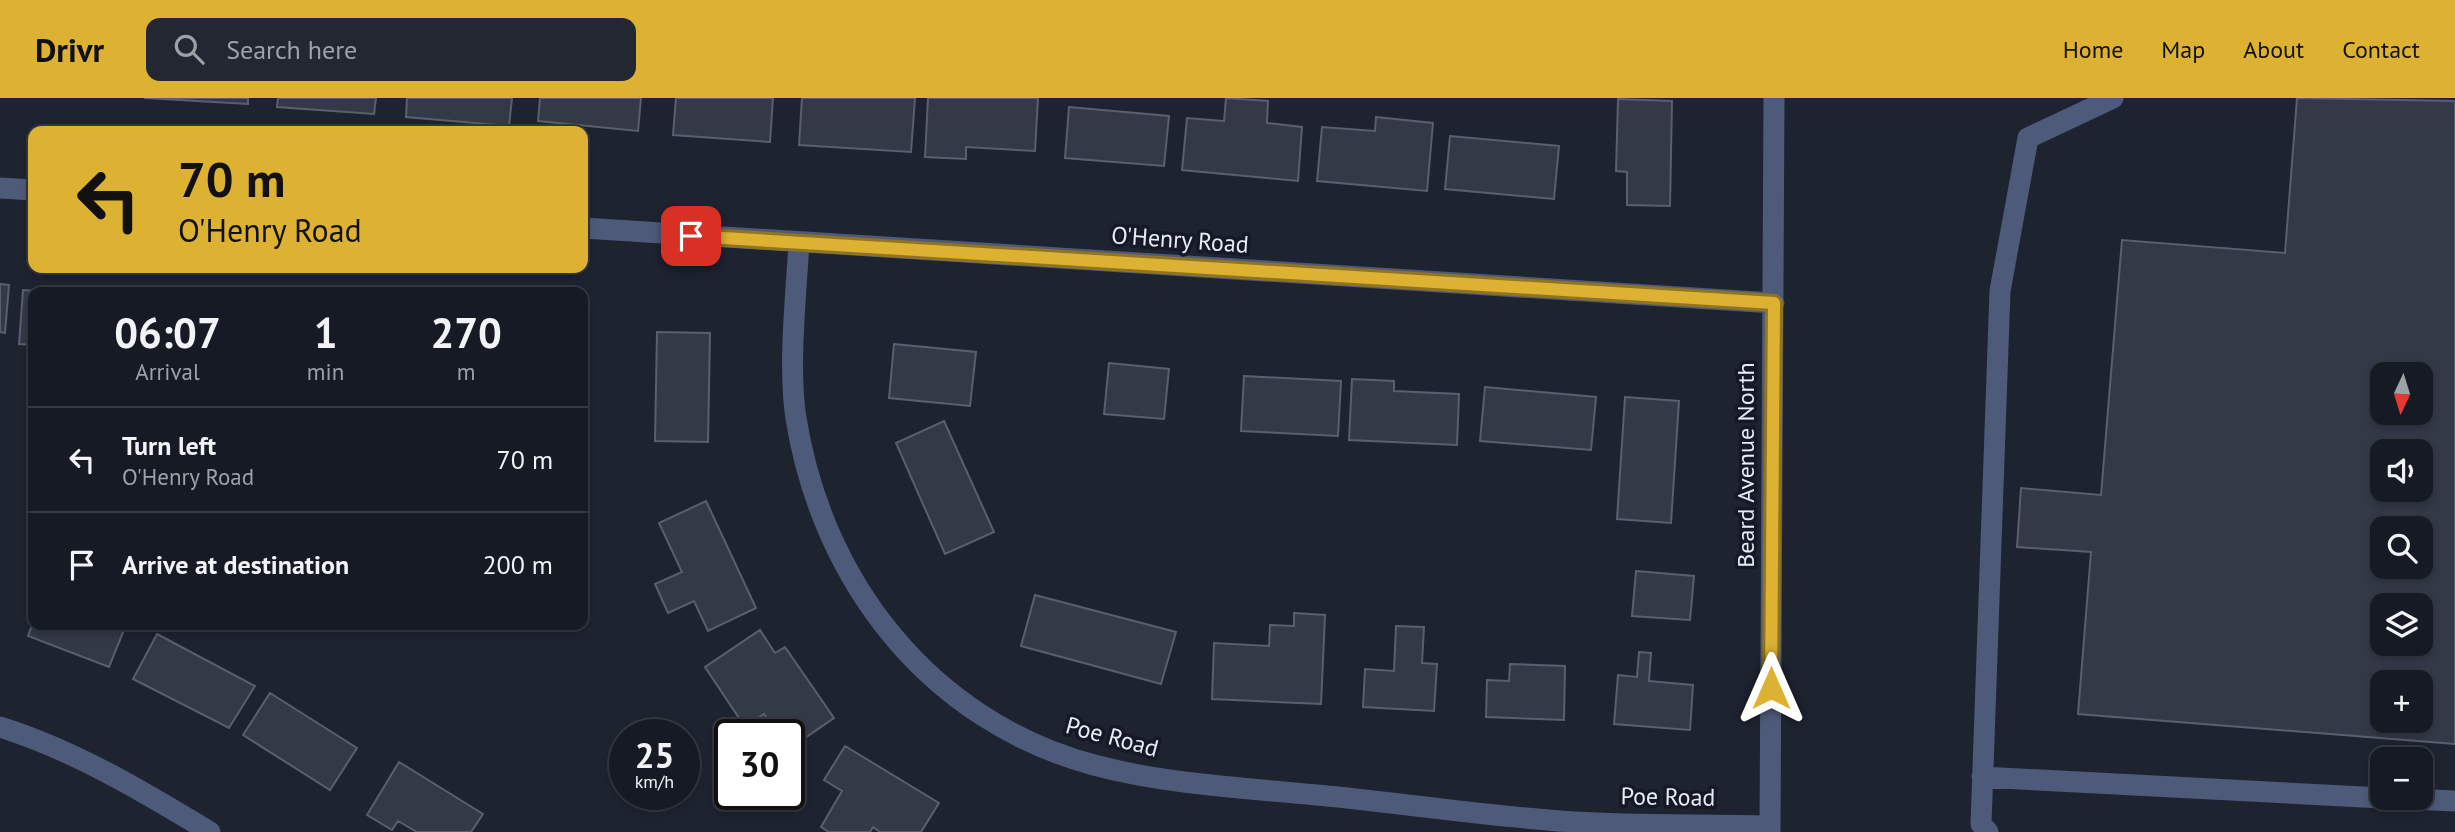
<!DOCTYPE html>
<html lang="en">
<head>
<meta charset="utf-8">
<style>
	:root { --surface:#161a24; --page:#232731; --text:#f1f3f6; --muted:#9ea1a6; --line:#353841; --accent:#ddb233 }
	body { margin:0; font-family:"PT Sans",sans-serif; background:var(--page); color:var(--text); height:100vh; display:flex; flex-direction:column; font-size:26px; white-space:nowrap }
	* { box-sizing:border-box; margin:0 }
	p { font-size:23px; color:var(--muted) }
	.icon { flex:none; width:38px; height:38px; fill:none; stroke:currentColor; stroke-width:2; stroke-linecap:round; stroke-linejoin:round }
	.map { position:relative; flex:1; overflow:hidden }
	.details { position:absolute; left:28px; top:189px; width:560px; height:343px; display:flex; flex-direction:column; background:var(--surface); border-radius:14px; box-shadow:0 4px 10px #0003,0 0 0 2px var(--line) }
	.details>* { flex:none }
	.hud { position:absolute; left:28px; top:28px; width:560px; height:147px; border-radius:14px; box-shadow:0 4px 10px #0003,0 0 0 2px var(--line); background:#ddb233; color:#111; overflow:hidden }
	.needle { width:46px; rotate:184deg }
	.tools { position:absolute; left:2370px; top:264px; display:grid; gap:14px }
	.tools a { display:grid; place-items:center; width:63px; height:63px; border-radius:14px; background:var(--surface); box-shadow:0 4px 10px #0003,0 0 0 2px var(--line); font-size:35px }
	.speed { position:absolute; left:609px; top:621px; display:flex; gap:14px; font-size:35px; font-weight:700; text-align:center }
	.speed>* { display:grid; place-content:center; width:91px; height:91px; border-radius:50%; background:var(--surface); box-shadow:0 4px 10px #0003,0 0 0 2px var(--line); line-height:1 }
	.speed small { font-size:18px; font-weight:400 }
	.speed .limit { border:4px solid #111; border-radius:10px; background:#fff; color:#111 }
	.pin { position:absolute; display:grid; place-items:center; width:60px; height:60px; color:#fff; margin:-30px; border-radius:14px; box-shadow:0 4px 10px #0006 }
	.me { position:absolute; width:77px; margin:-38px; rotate:0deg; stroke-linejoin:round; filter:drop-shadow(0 0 5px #0008) }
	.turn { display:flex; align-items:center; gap:24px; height:147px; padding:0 35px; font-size:32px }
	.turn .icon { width:91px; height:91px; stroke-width:2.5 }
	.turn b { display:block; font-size:49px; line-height:60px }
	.eta { display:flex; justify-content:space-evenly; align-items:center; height:119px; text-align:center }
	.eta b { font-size:42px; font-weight:700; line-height:49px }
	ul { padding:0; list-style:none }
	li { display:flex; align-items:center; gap:21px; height:105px; padding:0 35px; border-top:2px solid var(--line) }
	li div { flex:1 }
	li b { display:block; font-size:26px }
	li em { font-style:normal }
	header { display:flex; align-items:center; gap:42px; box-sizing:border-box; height:98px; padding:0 35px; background:var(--accent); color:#111 }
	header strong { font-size:33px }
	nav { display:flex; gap:38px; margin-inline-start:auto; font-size:24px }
	.search { width:490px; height:63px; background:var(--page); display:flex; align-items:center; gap:18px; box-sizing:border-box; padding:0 24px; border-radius:14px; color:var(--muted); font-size:26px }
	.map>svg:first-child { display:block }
</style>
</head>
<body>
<header>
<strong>Drivr</strong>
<div class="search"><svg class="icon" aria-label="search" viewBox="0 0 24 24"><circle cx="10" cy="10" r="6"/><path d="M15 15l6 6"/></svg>Search here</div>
<nav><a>Home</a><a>Map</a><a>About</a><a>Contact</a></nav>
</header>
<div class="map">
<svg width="2455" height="734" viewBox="0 0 2455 734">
	<rect width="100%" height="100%" fill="#1e2330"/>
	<path fill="#343948" stroke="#595f6f" stroke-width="2" fill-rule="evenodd" d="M144,0H248V6Z
		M278,0H376L374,16L277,9Z
		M407,0H512L509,28L406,19Z
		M540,0H641L638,33L538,23Z
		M676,0H773L770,44L673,37Z
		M802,0H915L911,54L799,47Z
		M928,0H1038L1035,53L966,49V61L925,59Z
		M1226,0L1268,3L1267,25L1302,29L1298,83L1182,72L1187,20L1224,23Z
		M2297,0L2455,3V646L2078,616L2091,454L2017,449L2021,390L2101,397L2122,142L2285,155ZM2382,276H2420V315H2382ZM2382,354H2420V392H2382ZM2382,430H2420V469H2382ZM2382,508H2420V546H2382ZM2382,584H2420V623H2382Z
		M1618,1L1672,3L1670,108L1627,107V74L1616,73Z
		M1069,9L1169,18L1164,68L1065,60Z
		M1376,19L1433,25L1427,93L1317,83L1322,29L1375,33Z
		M1450,38L1559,48L1554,101L1445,91Z
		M0,186L9,187L5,235L0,234Z
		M23,192L48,194H33V247L19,246Z
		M657,234L710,235L708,344L655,343Z
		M894,246L976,254L970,308L889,300Z
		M1109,265L1169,271L1164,321L1104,316Z
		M1244,278L1341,283L1338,338L1241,333Z
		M1352,281L1394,283V293L1459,296L1457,347L1349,342Z
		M1485,289L1596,299L1591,352L1480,343Z
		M1625,299L1679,303L1671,425L1617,421Z
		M944,323L994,434L945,456L896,345Z
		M706,403L756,510L708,533L694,503L668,515L655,486L682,474L659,425Z
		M1636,473L1694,478L1690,522L1632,518Z
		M1035,497L1176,534L1161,586L1021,548Z
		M1294,515L1325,517L1321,606L1212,601L1214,545L1269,548L1270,527L1294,528Z
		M33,524V527H126L109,569L28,538Z
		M1396,528L1424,529L1422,565L1437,566L1434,613L1363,609L1365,571L1394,573Z
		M760,532L775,555L785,549L834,620L789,651V637H778L764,616L745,629L705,569Z
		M157,536L255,588L229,630L133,581Z
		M1639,554L1651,555L1649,583L1693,587L1690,632L1614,626L1618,577L1637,579Z
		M1510,566L1565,568L1564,622L1486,619L1487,582L1509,583Z
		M270,595L357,650L330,692L243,637Z
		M845,648L939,705L921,734H880L873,729L870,734H829L821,729L842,693L824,682Z
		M399,664L483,716L471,734H417L398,723L392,732L367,717Z"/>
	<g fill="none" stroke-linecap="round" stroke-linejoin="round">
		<path stroke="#4e5a7a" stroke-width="21" d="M0,90L33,92
			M583,130L1774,205
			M799,145C796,197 788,270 796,320C822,484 930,623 1094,667C1169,687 1250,690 1327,698C1410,706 1492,719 1575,724C1640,728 1705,726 1770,728
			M0,629C74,652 144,694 210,734
			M1982,679L2382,700
			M2390,700L2455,703
			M1770,734L1774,0
			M1988,734L1981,726L2000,193L2028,40L2113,0"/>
	</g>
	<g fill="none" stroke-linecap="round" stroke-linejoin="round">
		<g stroke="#907421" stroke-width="18">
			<path id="route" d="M691,138L1774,205L1771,590"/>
		</g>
		<use href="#route" stroke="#ddb233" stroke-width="12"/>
	</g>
	<g text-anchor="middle" stroke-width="7" stroke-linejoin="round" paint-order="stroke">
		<g font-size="24" fill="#e9ecf6" stroke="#151926">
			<text transform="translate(1180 142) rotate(4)" y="8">O'Henry Road</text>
			<text transform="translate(1746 367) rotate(-90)" y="8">Beard Avenue North</text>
			<text transform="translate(1112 639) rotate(15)" y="8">Poe Road</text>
			<text transform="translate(1668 699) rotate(1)" y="8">Poe Road</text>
		</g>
	</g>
</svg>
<div class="tools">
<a><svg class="needle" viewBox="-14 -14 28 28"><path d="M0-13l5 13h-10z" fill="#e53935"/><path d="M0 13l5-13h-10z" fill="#9ea1a6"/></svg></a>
<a><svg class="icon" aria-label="sound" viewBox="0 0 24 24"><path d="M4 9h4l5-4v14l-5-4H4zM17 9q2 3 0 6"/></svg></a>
<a><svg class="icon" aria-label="search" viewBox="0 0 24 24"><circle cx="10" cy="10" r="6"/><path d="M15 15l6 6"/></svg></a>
<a><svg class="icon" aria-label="layers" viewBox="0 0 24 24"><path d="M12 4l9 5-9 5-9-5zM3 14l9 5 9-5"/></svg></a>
<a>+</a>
<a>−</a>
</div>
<div class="speed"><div>25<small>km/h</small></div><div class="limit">30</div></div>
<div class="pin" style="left:691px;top:138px;background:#d93025"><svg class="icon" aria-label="arrive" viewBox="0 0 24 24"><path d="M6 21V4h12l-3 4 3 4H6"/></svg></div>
<svg class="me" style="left:1771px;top:590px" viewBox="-20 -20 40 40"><path d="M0-17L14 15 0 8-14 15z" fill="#ddb233" stroke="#fff" stroke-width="4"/></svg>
<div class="hud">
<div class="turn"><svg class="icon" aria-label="left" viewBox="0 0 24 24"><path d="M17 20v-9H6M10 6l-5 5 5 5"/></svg><div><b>70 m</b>O'Henry Road</div></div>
</div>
<section class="details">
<div class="eta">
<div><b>06:07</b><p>Arrival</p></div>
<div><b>1</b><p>min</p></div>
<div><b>270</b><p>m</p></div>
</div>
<ul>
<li><svg class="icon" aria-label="left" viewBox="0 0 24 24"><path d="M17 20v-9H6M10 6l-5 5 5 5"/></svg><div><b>Turn left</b><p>O'Henry Road</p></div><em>70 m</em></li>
<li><svg class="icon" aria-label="arrive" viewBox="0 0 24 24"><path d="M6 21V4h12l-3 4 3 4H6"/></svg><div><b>Arrive at destination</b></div><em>200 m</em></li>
</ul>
</section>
</div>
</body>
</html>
